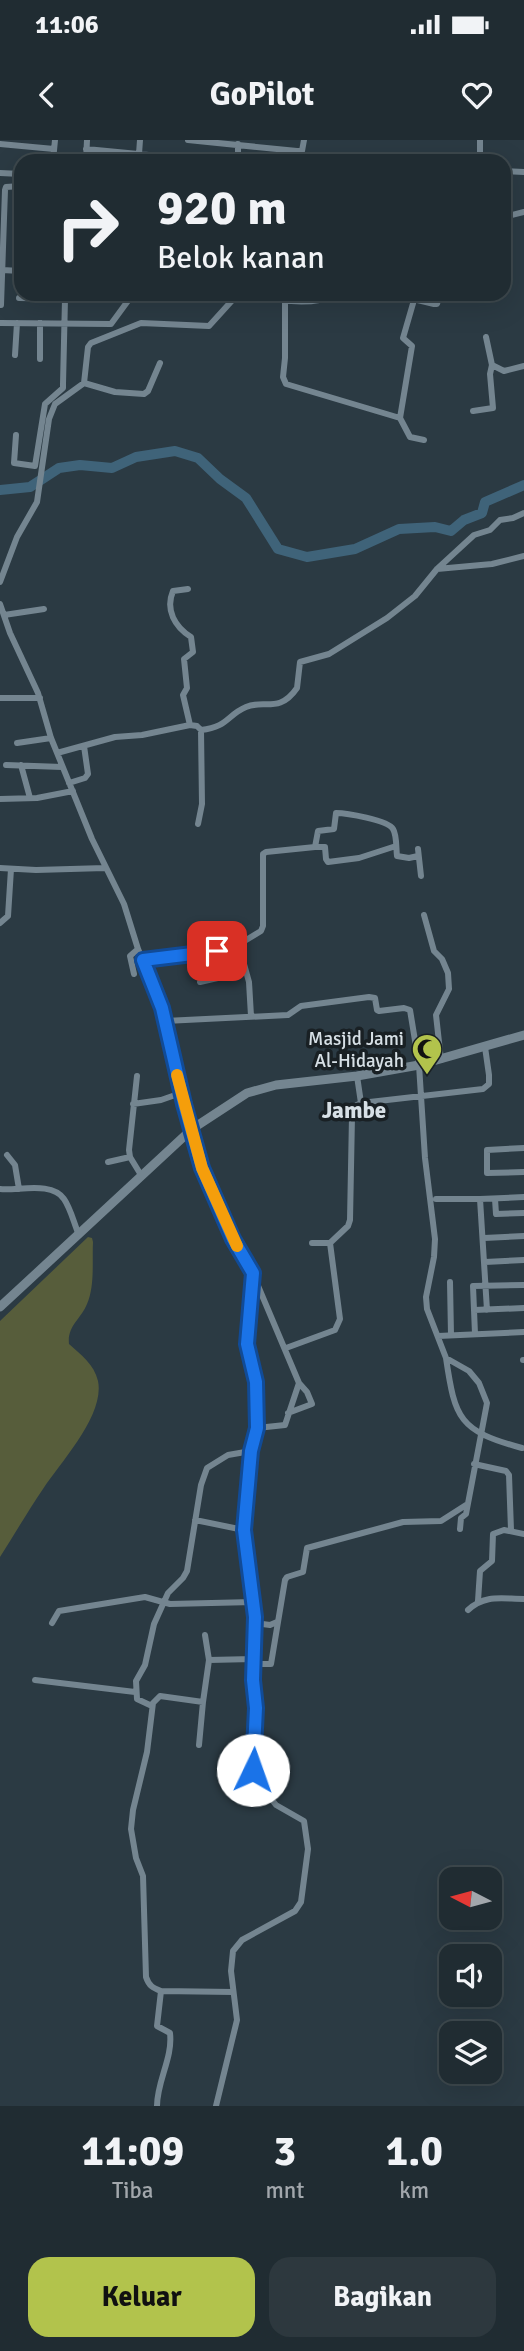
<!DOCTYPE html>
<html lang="id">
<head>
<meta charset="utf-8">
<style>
	:root { --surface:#202c32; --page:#2d383e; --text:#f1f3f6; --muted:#a2a7ac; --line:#3d484d; --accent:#b2c34c }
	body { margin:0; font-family:Signika,sans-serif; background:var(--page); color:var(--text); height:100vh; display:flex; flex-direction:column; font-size:26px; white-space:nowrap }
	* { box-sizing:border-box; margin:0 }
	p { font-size:23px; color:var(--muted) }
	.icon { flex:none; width:38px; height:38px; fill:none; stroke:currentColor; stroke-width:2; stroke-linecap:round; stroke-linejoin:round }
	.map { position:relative; height:1966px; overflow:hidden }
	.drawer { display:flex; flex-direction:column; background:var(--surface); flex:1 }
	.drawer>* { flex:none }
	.banner { position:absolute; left:14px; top:14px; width:497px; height:147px; border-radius:21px; box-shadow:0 7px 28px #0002,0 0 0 2px var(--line); background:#202c32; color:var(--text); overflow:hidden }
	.needle { width:46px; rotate:276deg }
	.tools { position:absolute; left:439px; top:1727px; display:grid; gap:14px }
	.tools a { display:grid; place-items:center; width:63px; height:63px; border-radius:14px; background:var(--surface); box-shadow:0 7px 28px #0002,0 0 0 2px var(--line); font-size:35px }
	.pin { position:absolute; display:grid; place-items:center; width:60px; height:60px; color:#fff; margin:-30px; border-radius:14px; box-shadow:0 4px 10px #0006 }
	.me { position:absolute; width:77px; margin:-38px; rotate:3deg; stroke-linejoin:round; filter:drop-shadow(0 0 5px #0008) }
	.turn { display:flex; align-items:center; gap:24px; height:147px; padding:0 28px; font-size:32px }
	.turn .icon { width:91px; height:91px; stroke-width:2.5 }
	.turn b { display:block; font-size:49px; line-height:60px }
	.eta { display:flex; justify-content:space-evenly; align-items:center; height:119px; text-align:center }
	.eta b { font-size:42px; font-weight:700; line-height:49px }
	.button { display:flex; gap:14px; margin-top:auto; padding:14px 28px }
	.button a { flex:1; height:80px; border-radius:21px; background:var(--accent); color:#111; font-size:28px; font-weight:700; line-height:80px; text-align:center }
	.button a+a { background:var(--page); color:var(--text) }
	.status { display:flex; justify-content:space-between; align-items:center; height:49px; padding:0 35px; background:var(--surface); direction:ltr }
	.status svg { height:19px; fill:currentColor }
	header { display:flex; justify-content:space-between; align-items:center; height:91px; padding:0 28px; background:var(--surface); font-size:32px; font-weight:700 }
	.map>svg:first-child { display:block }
</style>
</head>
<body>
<div class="status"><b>11:06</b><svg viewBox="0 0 49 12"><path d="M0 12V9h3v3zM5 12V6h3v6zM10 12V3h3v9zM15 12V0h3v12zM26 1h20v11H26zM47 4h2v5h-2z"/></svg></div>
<header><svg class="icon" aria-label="back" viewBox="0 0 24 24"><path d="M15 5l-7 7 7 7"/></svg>GoPilot<svg class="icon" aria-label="heart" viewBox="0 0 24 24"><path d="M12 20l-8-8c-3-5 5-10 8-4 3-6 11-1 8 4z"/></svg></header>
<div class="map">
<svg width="524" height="1966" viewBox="0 0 524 1966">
	<rect width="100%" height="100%" fill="#2b3a43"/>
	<path fill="#575d3b" d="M88,1097L92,1098L93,1102C92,1121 95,1146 87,1164C81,1179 67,1186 69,1204C81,1215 94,1224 98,1241C105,1275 61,1322 43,1349C28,1371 14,1395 0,1417V1181Z"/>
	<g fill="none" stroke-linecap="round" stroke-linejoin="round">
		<path stroke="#3f6379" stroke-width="10" d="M0,350L30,347L59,328L80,325L112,328L136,317L175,311L198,318L220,339L246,358L278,409L307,417L355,409L399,389L435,387L451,391L464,380L482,373L485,362L524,345"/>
		<path stroke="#748590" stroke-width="6" d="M188,0L297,11H302L304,0
			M0,4L54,9
			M238,4V21
			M86,9L159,16L164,21
			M139,14L140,0
			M53,21L55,0
			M86,21L87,0
			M480,21V0
			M504,31L524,32
			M0,33L21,34
			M504,77L524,72
			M2,130L21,131
			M146,154H148
			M258,154C283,162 312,166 337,154
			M397,155L434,164H437L440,154
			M19,158L127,160
			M414,160L403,198L412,206L400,278L410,297L424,300
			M285,161V218L283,237L286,244L400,278
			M1,165L5,50L6,47L21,46
			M0,183L111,184L133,154
			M486,197L492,225L504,231L524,226
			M15,215L17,183
			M40,219V183
			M84,243L115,252L144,254L148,251L160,223
			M473,271L493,268L490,234L492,225
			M16,295L14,323L35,326L45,264L63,248V244L65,159
			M437,429L492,424L524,416
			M0,442L17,397L37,362L49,279L55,264L84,243L88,207L91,203L141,183L209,186L238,154
			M0,464L10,493L38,553L51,598L92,699L124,764L138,809L162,868L184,964L202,1028L233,1099L252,1133L248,1204L256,1242L257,1288L251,1311L244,1390L255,1477L253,1540L256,1568L253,1630L257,1641L276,1665L304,1681L308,1709L301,1762L295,1771L242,1800L233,1811L231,1831L237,1880L216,1966
			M4,475L44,469
			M0,558H40
			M190,585L197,586L201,590C228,587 227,575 246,567C264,559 279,574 297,548L300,522L329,514L387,478L415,456L437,429L474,395L490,390L500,380L513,378L524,373
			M17,603L51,598
			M57,613L115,597L142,595L190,585L183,555L187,548L184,519L193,512L191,497C175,487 165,470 173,451L188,449
			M6,625L62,627
			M21,625L30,658
			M69,643L85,638L88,634L84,606
			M0,659L37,658L73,651
			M198,684L202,664L201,590
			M314,707H325L326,719L328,722L359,718L396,706
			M418,709L421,736
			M0,728L36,730L105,728
			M424,775L434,811L442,819L448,833L449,849L436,875L441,920
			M0,783L8,776L11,729
			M239,806L249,842L251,876
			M143,820L233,808L261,791L263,786V714L266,712L315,707L318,691L334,689L336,673C346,673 388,680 393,689C397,695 396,709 397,716L409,718L418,716
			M134,834L130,816L138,809
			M200,842L222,837L223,831L217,811
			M165,881L288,875L301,866L369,857L375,858L377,870L379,871L404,868L410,870L419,925L425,1018L435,1099L434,1117L426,1157L427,1169L446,1218L469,1231L479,1243L487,1263L466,1374L461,1378L460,1389
			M137,936L129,1010L130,1017L141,1035
			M361,963L483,949L489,944V935L485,907
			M133,964L161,960L181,953
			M524,1008L487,1010V1033L524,1032
			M7,1015L15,1025L19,1049
			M108,1022L130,1017
			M0,1049C18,1051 52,1041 64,1059C71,1069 74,1084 79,1095
			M436,1059H480
			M495,1059L496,1074L524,1073
			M484,1098L524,1096
			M312,1103H330L348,1086L350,1080L352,976L357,965L361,963L357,936
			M485,1122L524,1120
			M253,1134L299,1243L285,1285L257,1288
			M450,1142L451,1195
			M474,1170L524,1168
			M487,1170L480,1059L524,1057
			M475,1194L473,1146L524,1145
			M438,1196L524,1192
			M286,1208L335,1190L340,1179L330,1103
			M446,1218C455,1279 459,1291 522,1308
			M523,1220H524
			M288,1273L312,1264L307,1252L299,1243
			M474,1324L506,1331L509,1335L511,1390
			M195,1380L244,1390
			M478,1461L480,1431L492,1421L493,1394L504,1390L524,1394
			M468,1470C485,1454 502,1459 524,1459
			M52,1483L59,1471L145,1457L170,1464L253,1462
			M255,1483L270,1485L277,1482
			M205,1495L209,1520L203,1562L160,1556L153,1563L147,1612L133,1670L131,1689L136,1718L143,1736L146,1837C149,1846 153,1848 161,1851L233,1852
			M209,1520L253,1519
			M253,1524H271L285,1440L287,1437L303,1432L307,1408L403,1382L441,1381L466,1365
			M35,1540L135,1552
			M152,1566L137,1559L136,1541L145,1525L154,1484L168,1453L183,1438L187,1431L201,1345L207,1328L228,1315L251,1311
			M199,1605L203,1562
			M157,1966C157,1941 173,1918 170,1893L157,1886L161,1851"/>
		<path stroke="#748590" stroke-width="9" d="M0,1167L192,989L247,953L276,945L357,936L419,925L524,895"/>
	</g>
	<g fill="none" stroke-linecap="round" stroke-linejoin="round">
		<g stroke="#114b97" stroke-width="18">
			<path id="route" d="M217,811L143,820L162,868L184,964L202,1028L233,1099L253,1133L247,1204L256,1242L257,1288L251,1311L244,1390L255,1477L253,1540L256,1568L253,1630"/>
		</g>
		<use href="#route" stroke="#1a73e8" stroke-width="12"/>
		<path stroke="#f59e0b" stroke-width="12" d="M177,935L202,1028L237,1106"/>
	</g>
	<defs>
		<g id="mosque-pin" transform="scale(1.575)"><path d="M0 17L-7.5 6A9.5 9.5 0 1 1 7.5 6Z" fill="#b2c34c" stroke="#192024"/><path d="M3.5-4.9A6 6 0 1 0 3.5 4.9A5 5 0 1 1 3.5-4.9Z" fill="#111"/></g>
	</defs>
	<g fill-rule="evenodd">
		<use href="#mosque-pin" x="427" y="909"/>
	</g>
	<g text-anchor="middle" stroke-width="7" stroke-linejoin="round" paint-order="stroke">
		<g font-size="19" fill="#d7e0e6" stroke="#192024" text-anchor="end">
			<text x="404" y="905">Masjid Jami<tspan x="404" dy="22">Al-Hidayah</tspan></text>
		</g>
		<g font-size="23" font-weight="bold" fill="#d7e0e6" stroke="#192024">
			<text x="354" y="978">Jambe</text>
		</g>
	</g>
</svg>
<div class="tools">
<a><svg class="needle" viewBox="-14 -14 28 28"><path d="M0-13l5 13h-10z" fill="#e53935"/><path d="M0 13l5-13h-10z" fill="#a2a7ac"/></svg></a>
<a><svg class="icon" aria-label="sound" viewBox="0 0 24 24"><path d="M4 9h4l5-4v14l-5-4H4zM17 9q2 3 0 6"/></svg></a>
<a><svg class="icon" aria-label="layers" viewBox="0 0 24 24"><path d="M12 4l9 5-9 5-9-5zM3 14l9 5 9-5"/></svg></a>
</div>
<div class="pin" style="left:217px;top:811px;background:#d93025"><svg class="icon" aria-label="arrive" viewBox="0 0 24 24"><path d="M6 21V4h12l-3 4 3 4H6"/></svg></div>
<svg class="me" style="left:253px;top:1630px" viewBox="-20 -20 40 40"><circle r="19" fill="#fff"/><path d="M0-13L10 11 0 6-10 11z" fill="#1a73e8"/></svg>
<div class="banner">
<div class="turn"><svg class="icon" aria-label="right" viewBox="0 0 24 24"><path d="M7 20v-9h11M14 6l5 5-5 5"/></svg><div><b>920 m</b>Belok kanan</div></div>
</div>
</div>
<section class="drawer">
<div class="eta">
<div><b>11:09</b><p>Tiba</p></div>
<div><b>3</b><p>mnt</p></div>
<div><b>1.0</b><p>km</p></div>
</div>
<div class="button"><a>Keluar</a><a>Bagikan</a></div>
</section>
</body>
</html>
